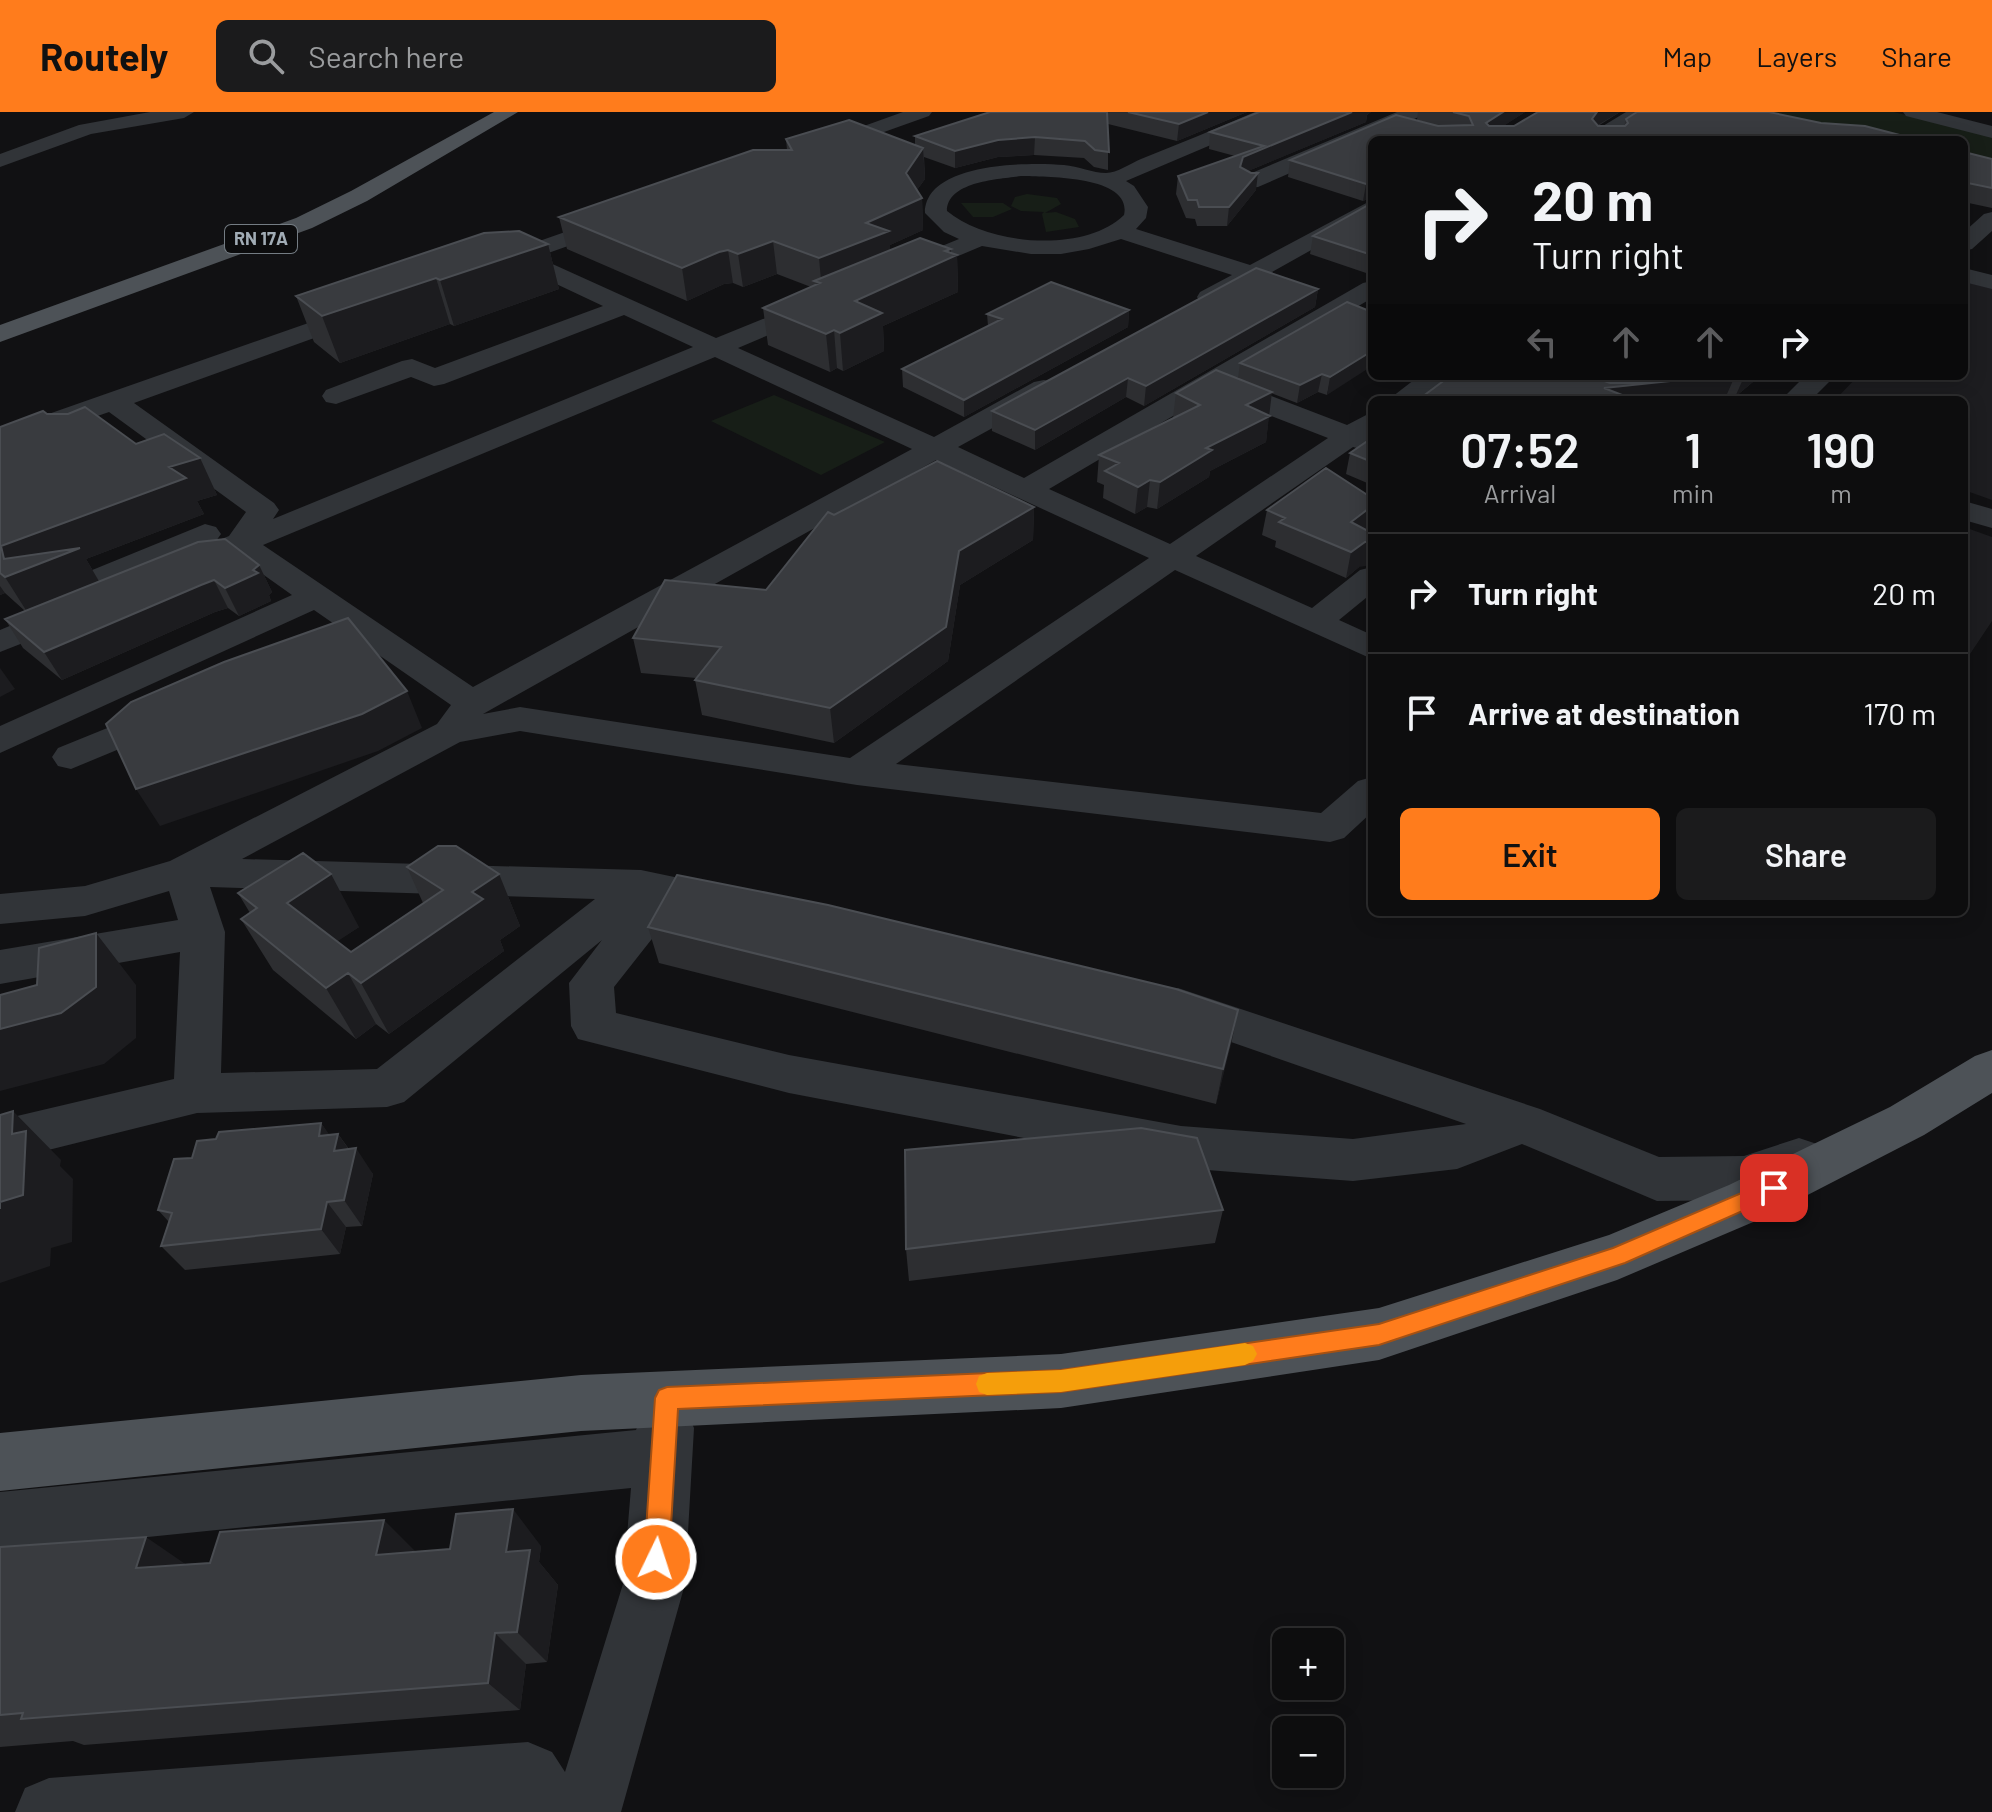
<!DOCTYPE html>
<html lang="en">
<head>
<meta charset="utf-8">
<style>
	:root { --surface:#0d0d0e; --page:#1b1b1c; --text:#f1f3f6; --muted:#9a9c9e; --line:#2d2d2e; --accent:#ff7c1c }
	body { margin:0; font-family:Barlow,sans-serif; background:var(--page); color:var(--text); height:100vh; display:flex; flex-direction:column; font-size:30px; white-space:nowrap }
	* { box-sizing:border-box; margin:0 }
	p { font-size:26px; color:var(--muted) }
	.icon { flex:none; width:44px; height:44px; fill:none; stroke:currentColor; stroke-width:2; stroke-linecap:round; stroke-linejoin:round }
	.map { position:relative; flex:1; overflow:hidden }
	.side { position:absolute; left:1368px; top:284px; width:600px; height:520px; display:flex; flex-direction:column; background:var(--surface); border-radius:12px; box-shadow:0 4px 20px #0003,0 0 0 2px var(--line) }
	.side>* { flex:none }
	.top-card { position:absolute; left:1368px; top:24px; width:600px; height:244px; border-radius:12px; box-shadow:0 4px 20px #0003,0 0 0 2px var(--line); background:#0d0d0e; color:var(--text); overflow:hidden }
	.fabs { position:absolute; left:1272px; top:1516px; display:grid; gap:16px }
	.fabs a { display:grid; place-items:center; width:72px; height:72px; border-radius:12px; background:var(--surface); box-shadow:0 4px 20px #0003,0 0 0 2px var(--line); font-size:40px }
	.pin { position:absolute; display:grid; place-items:center; width:68px; height:68px; color:#fff; margin:-34px; border-radius:16px; box-shadow:0 4px 12px #0006 }
	.me { position:absolute; width:88px; margin:-44px; rotate:4deg; stroke-linejoin:round; filter:drop-shadow(0 0 6px #0008) }
	.turn { display:flex; align-items:center; gap:28px; height:168px; padding:0 32px; font-size:36px }
	.turn .icon { width:104px; height:104px; stroke-width:2.5 }
	.turn b { display:block; font-size:56px; line-height:68px }
	.lanes { display:flex; align-items:center; height:76px; padding:0 32px; background:#0003; justify-content:center; gap:40px; direction:ltr }
	.lanes .off { opacity:.35 }
	.eta { display:flex; justify-content:space-evenly; align-items:center; height:136px; text-align:center }
	.eta b { font-size:48px; font-weight:600; line-height:56px }
	.action { display:flex; gap:16px; margin-top:auto; padding:16px 32px }
	.action a { flex:1; height:92px; border-radius:12px; background:var(--accent); color:#111; font-size:32px; font-weight:600; line-height:92px; text-align:center }
	.action a+a { background:var(--page); color:var(--text) }
	ul { padding:0; list-style:none }
	li { display:flex; align-items:center; gap:24px; height:120px; padding:0 32px; border-top:2px solid var(--line) }
	li div { flex:1 }
	li b { display:block; font-size:30px }
	li em { font-style:normal }
	header { display:flex; align-items:center; gap:48px; box-sizing:border-box; height:112px; padding:0 40px; background:var(--accent); color:#111 }
	header strong { font-size:38px }
	nav { display:flex; gap:44px; margin-inline-start:auto; font-size:28px }
	.search { width:560px; height:72px; background:var(--page); display:flex; align-items:center; gap:20px; box-sizing:border-box; padding:0 28px; border-radius:12px; color:var(--muted); font-size:30px }
	.map>svg:first-child { display:block }
</style>
</head>
<body>
<header>
<strong>Routely</strong>
<div class="search"><svg class="icon" aria-label="search" viewBox="0 0 24 24"><circle cx="10" cy="10" r="6"/><path d="M15 15l6 6"/></svg>Search here</div>
<nav><a>Map</a><a>Layers</a><a>Share</a></nav>
</header>
<div class="map">
<svg width="1992" height="1700" viewBox="0 0 1992 1700">
	<rect width="100%" height="100%" fill="#111113"/>
	<path fill="#1d1d20" d="M1964,169L1992,176V388L1964,378V288H1835L1858,264H1964Z
		M1964,415L1992,425V509L1964,551Z"/>
	<path fill="#171e17" d="M1764,0H1894L1992,25V53L1964,47V28H1883Z
		M1027,82L1057,86L1061,92L1045,101L1056,100L1075,107L1079,115L1046,120L1042,102L1044,100L1021,99L1011,94L1015,85Z
		M961,91H1003L1012,97L993,105H973Z
		M774,283L885,330L821,363L711,309Z"/>
	<g fill="none" stroke-linecap="round" stroke-linejoin="round">
		<path fill="#313438" fill-rule="evenodd" d="M150,0H194L184,6L91,22L0,55V42L79,13Z
			M903,0H932L929,4L825,41H811L808,37L811,33Z
			M1255,0H1282L1279,4L1126,69L1134,74L1148,95L1146,106L1136,117L1250,153L1372,88V104L1272,160L1279,166L1276,171L1267,173L1254,170L1218,190H1200L1197,185L1200,180L1232,163L1121,127L1089,137L1061,142H1031L982,134L906,166H888L885,161L888,156L959,127L944,120L925,101C925,50 1029,50 1064,53C1078,54 1093,61 1106,61C1117,61 1131,51 1141,47C1179,32 1217,16 1255,0ZM1021,64C1045,65 1133,63 1124,103C1084,142 988,133 947,99C947,69 1000,67 1021,64Z
			M1397,0H1424L1421,4L1258,75L1250,76L1239,70L1242,65Z
			M1626,0H1675L1660,9L1643,6L1616,23L1620,28H1593L1590,24L1593,20Z
			M1903,0H1937L1992,14V26L1906,4Z
			M622,100L630,102L633,107L630,112L537,145L716,226L810,188H828L832,193L828,198L738,236L934,325L1034,270L1044,268L1054,270L1058,276L1054,282L958,335L1024,366L1363,171L1372,169V186L1232,269L1347,313L1372,300V340L1353,335L1196,444L1312,496L1360,458L1372,455V481L1339,508L1372,523V547L1175,458L896,652L1321,701L1358,669L1372,665V700L1344,726L1330,730L857,673L520,619L460,630L242,747L641,758L741,779L747,790L741,801L726,805L677,795L614,875L616,901L789,943L1181,1014L1353,1027L1466,1012L1162,906L1155,894L1162,882L1178,876L1540,997L1659,1045L1744,1044L1799,1026L1817,1032L1824,1047L1817,1062L1744,1088L1657,1089L1522,1032L1457,1057L1353,1069L1181,1056L789,981L578,927L571,914L569,871L602,828L404,990L387,995L197,1001L0,1050V1008L174,967L180,840L0,872V838L178,808L169,779L85,804L0,812V782L85,774L170,749L437,612L451,593L314,498L0,641V614L292,483L237,444C215,453 191,469 168,463L164,456L168,449L229,424L246,400L109,300L0,338V319L357,194H375L379,199L375,204L134,291L274,391L279,398L273,407L693,235L624,203L444,272L434,274L411,265L336,292L326,290L322,284L326,278L402,249L412,247L435,256L603,194L516,153L491,161L482,159L479,154L482,149ZM715,245L912,337L473,575L263,433ZM1212,281L1328,326L1170,432L1049,377ZM936,348L1149,446L850,646L520,595L483,602ZM210,775L595,787L377,957L221,961L225,820Z
			M1992,100V119L1972,137L1964,139V120L1984,102Z
			M1964,156L1992,163V177L1964,170Z
			M1419,264H1451L1420,288H1388Z
			M1805,264H1835L1811,288H1781Z
			M1964,389L1992,397V416L1964,408Z
			M205,412L216,415L221,422L216,429L72,490L84,493L89,500L84,507L0,540V518L43,500L31,497L26,490L31,483Z
			M169,591L182,595L187,603L182,611L71,657L58,654L52,645L58,636Z
			M665,1288L685,1296L694,1316L685,1472L621,1700H15L25,1676L49,1666L528,1630L552,1640L565,1660L623,1472L631,1376L0,1440V1380L636,1318L645,1296Z"/>
		<path fill="#4d5257" fill-rule="evenodd" d="M494,0H518L367,89L312,116L0,230V213L296,106L351,79Z
			M1992,938V981L1924,1023L1765,1105L1617,1168L1379,1248L1061,1296L581,1319L0,1379V1321L581,1263L1061,1242L1379,1196L1609,1123L1729,1073L1890,995L1975,944Z"/>
	</g>
	<path fill="#2d2e31" d="M990,0H1247L1177,29L1108,12V58L1094,55L1084,46L1034,43L998,45L955,56L924,45L925,67L917,78L922,86L923,118L890,133V139L951,141L957,143L958,180L883,214L884,239L843,259L837,256L830,260L768,233L763,196L811,175L777,162L743,175L733,171L724,172L687,189L567,137L559,105L787,38L786,27L915,33V24Z
		M1371,0L1367,3L1366,10L1248,59L1256,78L1227,114H1197L1195,107L1186,106L1176,82L1178,64L1235,44L1209,37L1210,20Z
		M1418,0H1525L1503,14H1514L1538,0H1620L1598,14H1624L1626,7L1637,0H1769L1821,11L1865,14L1919,28H1372V85L1363,89L1288,65L1290,48L1396,3L1438,14L1417,8Z
		M1964,40L1992,47V96L1964,90Z
		M1372,91V163L1310,142L1313,124Z
		M548,132L559,177L454,214L450,212L340,251L314,230L296,184Z
		M1318,177L1315,195L1144,294L1126,285L1035,338L992,319V299Z
		M1347,190L1327,283L1318,280L1297,291L1271,281L1266,330L1210,359L1209,365L1157,397L1147,395L1135,402L1103,386L1104,373L1097,370L1099,343L1173,306L1176,281L1238,267L1240,251Z
		M1129,198L1128,215L964,305L903,275L902,257L988,214L987,202Z
		M1595,264H1760L1735,285L1727,282L1676,288H1418L1615,271Z
		M47,302L136,332L200,346L217,383L197,389L204,402L86,447L99,469L259,453L272,480L269,483L271,489L239,504L228,496L215,500L62,568L23,536L5,507L25,499L5,481L0,483V315Z
		M1372,326V373L1346,362L1350,341Z
		M1372,386V415L1367,419L1359,455L1346,466L1275,435L1276,429L1262,423L1267,398Z
		M1034,395L1033,428L960,473L948,549L834,631L702,603L695,568L696,566L641,561L633,526L766,478L834,403Z
		M407,755L499,762L520,814L500,828L504,839L389,922L376,912L356,927L273,858L241,807L250,801L238,781L359,815L337,829L351,840L423,791Z
		M648,815L1238,898L1216,992L659,851Z
		M321,1011L329,1023L338,1022L349,1037L373,1062L362,1114L346,1115L340,1142L185,1158L161,1134L169,1110L158,1098L192,1046L216,1027Z
		M1223,1098L1215,1131L909,1169L906,1137Z
		M541,1434L539,1450L558,1473L547,1550L526,1552L520,1598L84,1633L73,1629L0,1635V1435L185,1452Z"/>
	<path fill="#1c1c1f" d="M1208,0H1247L1177,29L1179,12Z
		M1352,0H1371L1367,3L1366,10L1241,62L1240,55L1243,45Z
		M1503,0H1525L1482,28L1486,11Z
		M1597,0H1620L1591,17L1592,7Z
		M1035,25L1034,43L998,45L955,56V39L998,28Z
		M923,36L925,67L907,92L906,61Z
		M1258,61L1256,78L1227,114L1229,95Z
		M1372,69V85L1363,89L1366,72Z
		M922,86L923,118L890,133L891,151L822,179L819,146L866,111Z
		M773,129L777,162L743,175L738,142Z
		M548,132L559,177L454,214L440,168Z
		M951,137V146L957,143L958,180L883,214L884,239L843,259L840,221L855,189Z
		M728,138L733,171L724,172L687,189L682,156L719,140Z
		M436,166L450,212L340,251L322,204Z
		M1318,177L1315,195L1144,294L1146,274Z
		M1129,198L1128,215L964,305V288Z
		M834,218L837,256L830,260L826,222Z
		M1372,239V254L1327,283L1330,265Z
		M1322,262L1318,280L1297,291L1300,273Z
		M1718,264H1735L1727,282L1676,288H1600L1604,276Z
		M1744,264H1760L1735,285L1744,265Z
		M1128,266L1126,285L1035,338V318Z
		M1272,280L1266,330L1210,359L1209,365L1157,397L1160,370L1246,293Z
		M200,346L217,383L197,389L204,402L86,447L101,473L29,503L5,465L4,447L1,434L169,355Z
		M1150,368L1147,395L1135,402L1138,375Z
		M1372,394V415L1346,435L1351,410Z
		M1034,395L1033,428L960,473L948,549L834,631L830,596L959,439Z
		M1372,429V453L1359,455L1346,466L1351,440L1365,430Z
		M259,453L272,480L269,483L271,489L239,504L225,476Z
		M214,468L228,496L215,500L62,568L44,540L201,473Z
		M0,474L5,481L0,483Z
		M0,556L15,577L0,585Z
		M407,579L422,616L378,639L160,714L136,677Z
		M331,762L359,815L317,843L287,791Z
		M499,762L520,814L500,828L504,839L389,922L361,871L472,780Z
		M96,821L136,873V926L104,952L0,979V917Z
		M348,861L376,912L356,927L326,876Z
		M1238,898L1231,933L1216,992L1223,957Z
		M13,999L61,1048L60,1054L73,1067L72,1130L51,1136L50,1154L0,1171V1090L12,1022Z
		M321,1011L336,1032L338,1022L354,1045L356,1036L373,1062L362,1114L344,1088L319,1024Z
		M327,1090L346,1115L340,1142L321,1117Z
		M513,1397L541,1434L539,1450L558,1473L547,1550L517,1520L506,1440Z
		M384,1408L420,1444L376,1443Z
		M146,1425L197,1460L136,1456Z
		M495,1521L526,1552L520,1598L488,1571Z"/>
	<path fill="#393b3f" stroke="#4a4d52" stroke-width="2" d="M990,0H1107L1109,40L1095,38L1085,29L1035,25L998,28L955,39L915,24Z
		M1128,0H1208L1179,12Z
		M1259,0H1352L1243,45L1240,55L1251,61H1258L1229,95H1199L1197,88H1188L1178,64L1264,34L1210,20Z
		M1453,0H1503L1486,11L1489,14H1514L1538,0H1597L1592,7L1598,14H1625L1628,11L1626,7L1637,0H1769L1821,11L1865,14L1919,28H1372V69L1366,72L1290,48L1396,3L1438,14L1473,13L1469,4Z
		M849,8L923,36L906,61L922,86L866,111L889,119L819,146L773,129L738,142L728,138L719,140L682,156L559,105L753,38H792L786,27Z
		M1964,40L1992,47V76L1968,71L1964,74Z
		M1372,91V143L1313,124Z
		M519,119L548,132L440,168L436,166L322,204L296,184L484,121Z
		M920,126L951,137L945,139L957,143L855,189L882,201L840,221L834,218L826,222L763,196L820,171L814,169Z
		M1256,156L1318,177L1146,274L1128,266L1035,318L992,299Z
		M1051,170L1129,198L964,288L902,257L1002,207L987,202Z
		M1347,190L1372,200V239L1330,265L1322,262L1300,273L1240,251Z
		M1216,258L1272,280L1246,293L1270,304L1206,336L1212,338L1160,370L1150,368L1138,375L1105,359L1119,351L1099,343L1200,293L1176,281Z
		M1450,264H1590L1610,271H1652L1655,268L1652,264H1718L1604,276L1635,288H1418Z
		M85,295L136,332L164,322L200,346L169,355L186,366L1,434L4,447L80,436L5,465L0,461V315L43,299L47,302H68Z
		M1372,326V350L1350,341Z
		M937,349L1034,395L959,439L946,515L830,596L695,568L721,535L633,526L665,468L766,478L828,400L834,403Z
		M1326,356L1372,386V394L1351,410L1372,421V429L1365,430L1351,440L1279,410L1285,406L1267,398Z
		M225,427L259,453L253,458L258,461L225,476L214,468L201,473L44,540L5,507L198,430Z
		M348,506L407,579L362,602L136,677L106,612L131,590L224,550Z
		M438,734H456L499,762L472,780L483,787L361,871L348,861L326,876L241,807L257,796L238,781L303,741L331,762L287,791L351,840L443,778L407,755Z
		M677,763L828,793L1176,877L1238,898L1223,957L648,815Z
		M96,821V875L61,901L0,917V883L37,873L39,836Z
		M13,999L12,1022L26,1019L23,1083L0,1090V1097V1003Z
		M321,1011L319,1024L338,1022L334,1039L356,1036L344,1088L327,1090L321,1117L161,1134L172,1101L158,1098L174,1047L192,1046L197,1029L216,1027L219,1020Z
		M1141,1016L1197,1026L1223,1098L906,1137L905,1038Z
		M513,1397L506,1440L530,1438L517,1520L495,1521L488,1571L21,1607L23,1601L0,1603V1435L146,1425L136,1456L210,1451L220,1420L384,1408L376,1443L450,1437L456,1402Z"/>
	<path fill="#ff7c1c" stroke="#a65112" stroke-width="2" d="M1774,1067L1781,1070L1784,1076L1781,1082L1625,1151L1379,1233L1061,1280L678,1297L669,1447L665,1456L656,1459L647,1456L644,1447L655,1286L659,1278L667,1275L1061,1258L1379,1212L1613,1136Z"/>
	<path fill="#f59e0b" d="M1245,1231L1253,1234L1257,1242L1253,1249L1245,1253L1061,1280L987,1283L979,1280L976,1272L979,1264L987,1261L1061,1258Z"/>
	<g text-anchor="middle" stroke-width="8" stroke-linejoin="round" paint-order="stroke">
		<rect fill="#0c0c0d" stroke="#747c83" stroke-width="2" x="225" y="113" width="72" height="28" rx="6"/>
		<g font-size="18" font-weight="bold" fill="#a1acb5">
			<text x="261" y="133">RN 17A</text>
		</g>
	</g>
</svg>
<div class="fabs">
<a>+</a>
<a>−</a>
</div>
<div class="pin" style="left:1774px;top:1076px;background:#d93025"><svg class="icon" aria-label="arrive" viewBox="0 0 24 24"><path d="M6 21V4h12l-3 4 3 4H6"/></svg></div>
<svg class="me" style="left:656px;top:1447px" viewBox="-20 -20 40 40"><circle r="17" fill="#ff7c1c" stroke="#fff" stroke-width="3"/><path d="M0-11L8 9 0 5-8 9z" fill="#fff"/></svg>
<div class="top-card">
<div class="turn"><svg class="icon" aria-label="right" viewBox="0 0 24 24"><path d="M7 20v-9h11M14 6l5 5-5 5"/></svg><div><b>20 m</b>Turn right</div></div>
<div class="lanes"><svg class="icon off" aria-label="left" viewBox="0 0 24 24"><path d="M17 20v-9H6M10 6l-5 5 5 5"/></svg><svg class="icon off" aria-label="ahead" viewBox="0 0 24 24"><path d="M12 20V5M6 11l6-6 6 6"/></svg><svg class="icon off" aria-label="ahead" viewBox="0 0 24 24"><path d="M12 20V5M6 11l6-6 6 6"/></svg><svg class="icon" aria-label="right" viewBox="0 0 24 24"><path d="M7 20v-9h11M14 6l5 5-5 5"/></svg></div>
</div>
<section class="side">
<div class="eta">
<div><b>07:52</b><p>Arrival</p></div>
<div><b>1</b><p>min</p></div>
<div><b>190</b><p>m</p></div>
</div>
<ul>
<li><svg class="icon" aria-label="right" viewBox="0 0 24 24"><path d="M7 20v-9h11M14 6l5 5-5 5"/></svg><div><b>Turn right</b></div><em>20 m</em></li>
<li><svg class="icon" aria-label="arrive" viewBox="0 0 24 24"><path d="M6 21V4h12l-3 4 3 4H6"/></svg><div><b>Arrive at destination</b></div><em>170 m</em></li>
</ul>
<div class="action"><a>Exit</a><a>Share</a></div>
</section>
</div>
</body>
</html>
